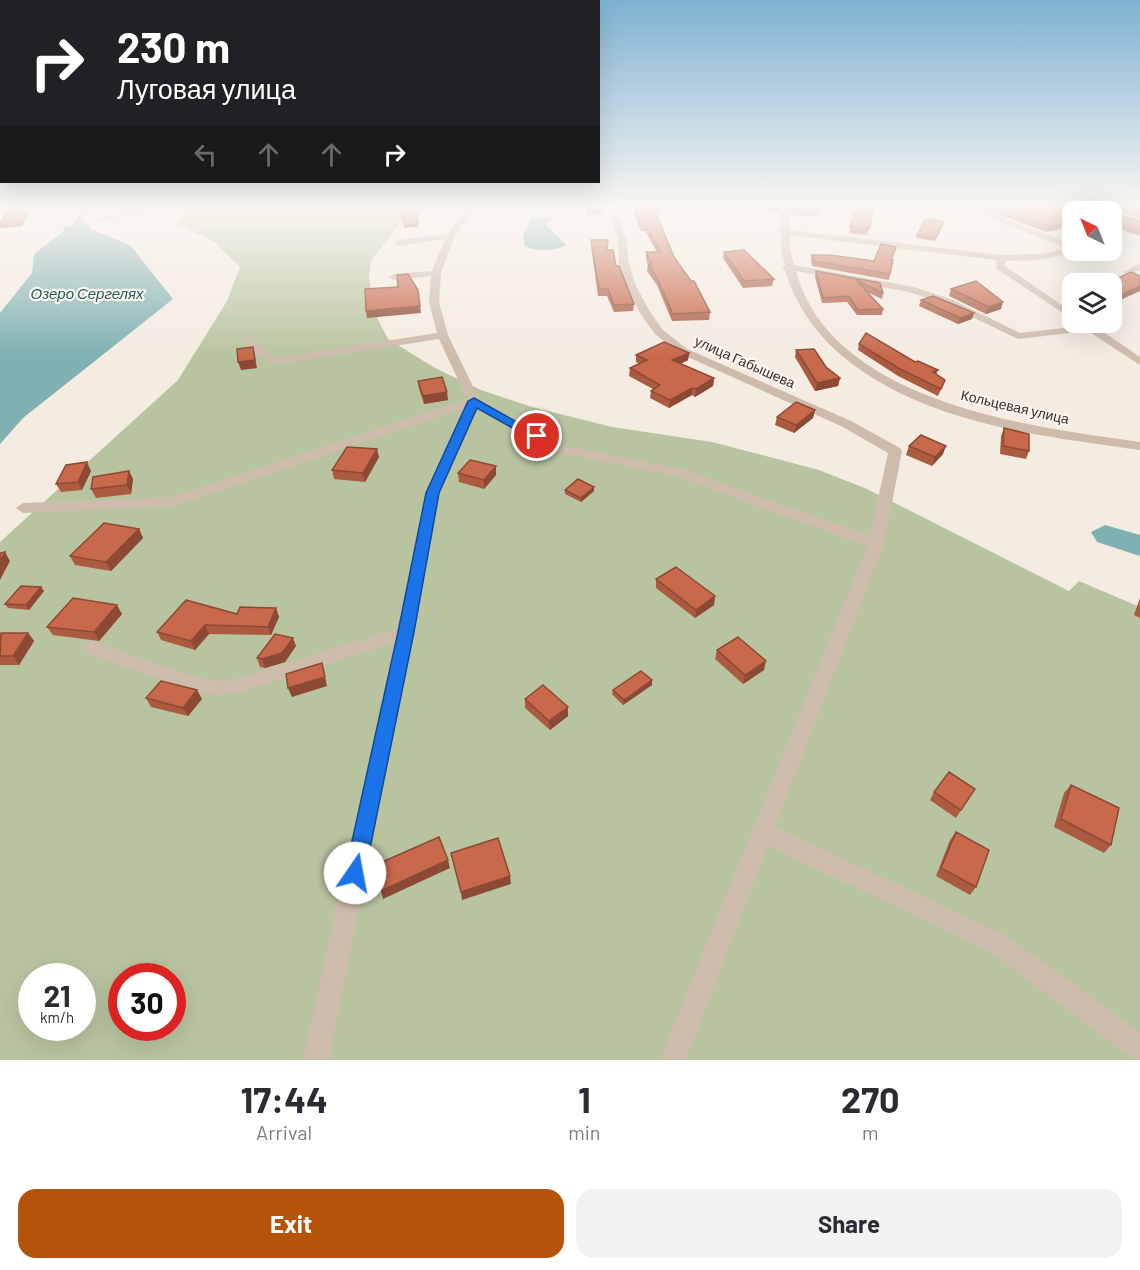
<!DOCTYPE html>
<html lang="en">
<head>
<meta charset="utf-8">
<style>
	:root { --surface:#fff; --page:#f2f2f3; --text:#2b2b33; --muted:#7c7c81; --accent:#b45309 }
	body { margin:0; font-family:Barlow,sans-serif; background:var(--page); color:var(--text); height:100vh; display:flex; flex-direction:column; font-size:22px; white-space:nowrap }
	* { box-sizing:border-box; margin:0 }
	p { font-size:20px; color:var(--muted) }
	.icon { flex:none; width:33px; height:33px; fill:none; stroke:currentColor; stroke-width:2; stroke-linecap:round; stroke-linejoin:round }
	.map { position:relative; height:1060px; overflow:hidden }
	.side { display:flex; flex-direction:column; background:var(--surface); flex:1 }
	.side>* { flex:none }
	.guide { position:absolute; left:0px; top:0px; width:600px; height:183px; box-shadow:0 6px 24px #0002; background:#202124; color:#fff; overflow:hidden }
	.needle { width:39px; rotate:317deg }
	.controls { position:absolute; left:1062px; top:201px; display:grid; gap:12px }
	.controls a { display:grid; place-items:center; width:60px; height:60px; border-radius:12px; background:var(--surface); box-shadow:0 6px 24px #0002; font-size:30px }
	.speed { position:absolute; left:18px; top:963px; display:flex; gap:12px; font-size:30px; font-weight:700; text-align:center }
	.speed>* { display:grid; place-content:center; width:78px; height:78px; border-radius:50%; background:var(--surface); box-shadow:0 6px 24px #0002; line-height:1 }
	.speed small { font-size:15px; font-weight:400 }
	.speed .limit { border:9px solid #d22; background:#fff; color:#111 }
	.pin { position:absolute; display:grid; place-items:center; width:51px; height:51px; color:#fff; margin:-26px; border:3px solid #fff; border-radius:50%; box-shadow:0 2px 6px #0007 }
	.me { position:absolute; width:66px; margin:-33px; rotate:12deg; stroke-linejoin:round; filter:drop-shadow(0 0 4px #0008) }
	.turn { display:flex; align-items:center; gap:21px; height:126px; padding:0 18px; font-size:27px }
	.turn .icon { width:78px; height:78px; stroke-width:2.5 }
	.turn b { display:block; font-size:42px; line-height:51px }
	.lanes { display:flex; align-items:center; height:57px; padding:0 18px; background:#0003; justify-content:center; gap:30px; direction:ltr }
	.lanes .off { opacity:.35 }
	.eta { display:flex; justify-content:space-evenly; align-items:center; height:102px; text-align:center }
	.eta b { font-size:36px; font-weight:700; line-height:42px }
	.primary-button { display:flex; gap:12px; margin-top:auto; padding:12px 18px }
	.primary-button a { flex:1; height:69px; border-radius:18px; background:var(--accent); color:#fff; font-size:24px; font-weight:700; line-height:69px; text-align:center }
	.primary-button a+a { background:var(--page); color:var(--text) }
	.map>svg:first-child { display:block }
</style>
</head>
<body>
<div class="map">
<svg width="1140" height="1060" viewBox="0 0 1140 1060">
	<rect width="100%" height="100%" fill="#f4ebe1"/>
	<path fill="#b8c4a0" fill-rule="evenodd" d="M189,208H411L371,261L369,276L373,310L388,339L435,368L481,390L532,407L612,427L712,442L819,470L867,489L1069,591L1079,581L1140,607V1060H0V542L178,380L227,301L240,267L215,242L177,224L181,215ZM32,976H82V1028H32ZM122,976H172V1028H122Z"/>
	<path fill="#7fb0b2" d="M83,208H87L82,222L89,225L90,229L130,245L173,299L23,418L0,444V313L32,273L34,254L64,231L63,227L73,225Z
		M542,217L552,218L545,224L566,245C557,251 535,252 525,246L523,236L531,219Z
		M1105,525L1140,535V556L1097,542L1091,532Z"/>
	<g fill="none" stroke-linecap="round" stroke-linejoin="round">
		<path fill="#cdbbac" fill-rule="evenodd" d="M150,208H166L99,221L95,219Z
			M328,208H426L422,210L381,214L332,210Z
			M467,208H475L455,236L446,259L441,273L439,302L448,335L479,399L562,445L685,470L870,536L888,453L843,427L679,353L655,334L640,313L626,286L619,265L618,238L609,208H617L626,238L629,265L636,286L650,312L663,330L687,349L851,421L900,448L902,451L884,544L775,827L1005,935L1140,1032V1060L1131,1057L989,951L768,846L686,1060H660L867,546L676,476L553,451L477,408L440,493L329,1060H303L395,642L241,692L217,695L194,691L87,653L84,648L87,643L93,641L195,677L217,681L241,678L398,628L426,493L465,408L174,506L23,513L16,508L23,503L173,497L467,399L439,339L273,365L240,341L245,338L249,339L275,358L437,333L429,302L431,276L394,280L389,277L394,274L432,271L445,239L398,246L394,243L398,240L448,234Z
			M781,208H789V230L1001,255L1039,254L1068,249L965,208H976L1072,244V250L1078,252L1039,260L1005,261V266L1072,312V319L997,269L996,260L789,235L790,249L794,265L914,287L953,300L1020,333L1080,326L1078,322H1089L1140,357V365L1088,331L1018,339L945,304L909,292L796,271C831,402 1029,427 1140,442V450C1035,435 914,423 832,347C815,330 800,309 791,287C787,280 788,272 782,267L785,265L781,249V234L778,232L781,230Z
			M1140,264V270L1135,272L1140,275V282L1123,272Z"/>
	</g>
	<path fill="#ac5a40" d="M585,208H602V214L586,215Z
		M633,208H662V215H657L674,257L710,312L709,320L672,321L657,285L647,271L648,264L646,259V252H657L645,231H641L635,217Z
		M761,208H780L779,213L761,211Z
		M790,208H820L818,217L793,215Z
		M858,208H874L867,235L849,233L855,210H857Z
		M985,208H1140V218L1116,209L1112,210L1114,213L1140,221V236L1112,227V212H1072V226L1046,232L984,209Z
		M944,222L935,241L916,238L917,235Z
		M591,240L607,250L634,304L633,311L614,312L607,296H598L591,246Z
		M724,252L774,279L772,286L743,288L723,258Z
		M894,252L891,260H893L889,280L812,266L811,260L812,255L874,261Z
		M816,271L880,283L883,293L882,299L867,292L883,309L882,315H857L847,302L822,303L815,277Z
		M1140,276V291L1113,303L1112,302V284Z
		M951,289L1001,309L986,314L949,296Z
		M921,300L972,319L958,324L919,306Z
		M859,344L938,370L936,375L945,380L938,396L898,376L858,350Z
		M796,350L826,367L840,378L838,386L815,391L795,357Z
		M689,353L688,360L680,364L714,378L713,386L695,397L692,395L669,408L650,398L651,391L653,389L629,376L630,368L640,364L636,362V355Z
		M418,381L448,400L424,404L419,389Z
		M815,410L813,418L794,433L775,425L777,417Z
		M1004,428L1029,451L1026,459L1000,454L1001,436Z
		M909,446L943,454L932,466L906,455Z
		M379,457L365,482L334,479L332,470Z
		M91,471L82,490L61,492L56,484Z
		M129,471L133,479L131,494L96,498L91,489Z
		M458,473L496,475L484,489L459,482Z
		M565,490L594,491L581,502L565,494Z
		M139,529L143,538L111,571L75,565L70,556Z
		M656,579L715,596L714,605L695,618L656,588Z
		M41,587L44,591L29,610L8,608L5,604Z
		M1140,598V618L1134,615Z
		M276,608L279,617L271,635L209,634L195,650L161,640L157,632L237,614Z
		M122,614L99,641L53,635L47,627Z
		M28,633L34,641L19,665H0V634Z
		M296,646L285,662L265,668L260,667L257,658Z
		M717,650L764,670L743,684L715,659Z
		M652,680V685L623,705L612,694L613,690Z
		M146,698L202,699L188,716L151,707Z
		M525,699L568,707V716L550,730L525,708Z
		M1071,785L1111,845L1104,853L1054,827L1064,793Z
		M975,789L956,818L930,800L934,792Z
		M956,832L976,887L970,895L936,876L950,840Z"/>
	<path fill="#8c4a34" d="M28,210L29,213L22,226L0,228V225Z
		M1072,221V226L1046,232L1049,226Z
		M418,223L419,227L404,228V225Z
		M1140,286V291L1113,303L1116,297Z
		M1003,302L1001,309L986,314L989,307Z
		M420,306L421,313L367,318L366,311Z
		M974,313L972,319L958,324L960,318Z
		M253,347L257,368L241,370L238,362Z
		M689,353L688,360L672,368V360Z
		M714,378L713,386L695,397L696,389Z
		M840,378L838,386L815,391L817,383Z
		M692,388V395L669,408L670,400Z
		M447,392L448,400L424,404L423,396Z
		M815,410L813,418L794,433L796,425Z
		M946,446L943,454L932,466L935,457Z
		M377,449L379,457L365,482L363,473Z
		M87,462L91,471L82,490L78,482Z
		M496,466V475L484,489V480Z
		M129,471L133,479L131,494L127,485Z
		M594,487V491L581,502V498Z
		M139,529L143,538L111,571L106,562Z
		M5,552L10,561L0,580V561Z
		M41,587L44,591L29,610L26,605Z
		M715,596L714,605L695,618L696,610Z
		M117,605L122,614L99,641L94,632Z
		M276,608L279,617L271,635L268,627Z
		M205,625L209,634L195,650L191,641Z
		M28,633L34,641L19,665L13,656Z
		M293,638L296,646L285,662L265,668L262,659Z
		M766,661L764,670L743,684L745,675Z
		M322,663L327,686L292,697L288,688Z
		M652,680V685L623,705L624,700Z
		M197,690L202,699L188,716L183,708Z
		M568,707V716L550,730L549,721Z
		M448,860L450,868L383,899L381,891Z
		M510,876L511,884L462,900L461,892Z"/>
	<path fill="#c8694b" stroke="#8c4a34" stroke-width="1.5" d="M586,208H602V209H586Z
		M635,208H662L663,209H654L674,257L691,281H694L710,312L673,314L657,278L648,264H652L646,252H661L645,225H641Z
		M793,208H820L819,212L794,210Z
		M858,208H874L869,229L850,227L855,210H858Z
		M998,208H1110L1114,213L1140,221V230L1112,220V212H1072V221L1049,226Z
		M1130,208H1140V212Z
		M9,209L28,210L21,223L0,225V223Z
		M417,210L420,214L416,215L418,223L404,225L401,211Z
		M926,218L944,222L936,238L917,235Z
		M591,240H608L607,250H613L616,266H619L634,304L614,305L608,289H599Z
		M881,244L896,247L891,260H893L890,274L814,261L812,255H830L874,261Z
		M744,250L774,279L744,281L724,252Z
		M816,271L880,283L883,293L856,280L883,309L858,310L849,296L823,298Z
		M1131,272L1140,276V286L1116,297L1112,295V284H1104Z
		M408,274L418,290L420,306L366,311L365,289L398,287L397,275Z
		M976,281L1003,302L989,307L951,289Z
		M933,296L974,313L960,318L921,300Z
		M866,333L915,362L918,361L938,370L933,372L945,380L941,389L900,369L859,344Z
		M664,342L689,353L672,360L714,378L696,389L692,388L670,400L651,391L660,385L630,368L647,360L636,355Z
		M253,347L255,360L238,362L237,349Z
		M814,349L826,367L840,378L817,383L796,350Z
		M442,377L447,392L423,396L418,381Z
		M796,402L815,410L796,425L777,417Z
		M1004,428L1029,434V451L1003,446Z
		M921,435L946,446L935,457L909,446Z
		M347,447L377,449L363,473L332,470Z
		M470,460L496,466L484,480L458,473Z
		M87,462L78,482L56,484L66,465Z
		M129,471L127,485L91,489L93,477Z
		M578,479L594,487L581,498L565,490Z
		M104,523L139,529L106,562L70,556Z
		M5,552L0,561V553Z
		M676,567L715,596L696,610L656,579Z
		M21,586L41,587L26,605L5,604Z
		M73,598L117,605L94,632L47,627Z
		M186,600L237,614L240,607L276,608L268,627L205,625L191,641L157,632Z
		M1,633H28L13,656H0Z
		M275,634L293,638L282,653L262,659L257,658Z
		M738,637L766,661L745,675L717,650Z
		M322,663L325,677L288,688L286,674Z
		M641,671L652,680L624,700L613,690Z
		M161,681L197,690L183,708L146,698Z
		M543,685L568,707L549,721L525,699Z
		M949,772L975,789L961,810L934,792Z
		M1071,785L1119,808L1111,845L1061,819Z
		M956,832L989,850L976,887L941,868Z
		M439,837L448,860L381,891L373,866Z
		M498,838L510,876L461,892L451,853Z"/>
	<linearGradient id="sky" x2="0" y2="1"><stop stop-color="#7eb2d2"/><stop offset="0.58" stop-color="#faf6f2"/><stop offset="1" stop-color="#faf6f2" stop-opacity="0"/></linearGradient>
	<rect width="1140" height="356" fill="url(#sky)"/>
	<path fill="#1a73e8" stroke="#114b97" stroke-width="1.5" d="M474,398L542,436L541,439H532L477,408L439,493L414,632L365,873L362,880L355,883L348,880L345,873L398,632L426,493L468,401Z"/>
	<g text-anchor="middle" stroke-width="4.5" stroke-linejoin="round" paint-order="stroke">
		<g font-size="14" fill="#3b302b" stroke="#fbf5ee">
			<text transform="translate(745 362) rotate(24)" y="5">улица Габышева</text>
			<text transform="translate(1015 407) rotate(13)" y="5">Кольцевая улица</text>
		</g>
		<g font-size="15" font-style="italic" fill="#1f5a5e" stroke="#fbf5ee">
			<text x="87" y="299">Озеро Сергелях</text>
		</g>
	</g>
</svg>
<div class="controls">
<a><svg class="needle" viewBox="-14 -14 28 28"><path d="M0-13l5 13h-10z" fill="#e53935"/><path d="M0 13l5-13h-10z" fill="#7c7c81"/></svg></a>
<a><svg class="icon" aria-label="layers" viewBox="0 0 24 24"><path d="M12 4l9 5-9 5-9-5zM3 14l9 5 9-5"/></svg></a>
</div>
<div class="speed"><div>21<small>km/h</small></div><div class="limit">30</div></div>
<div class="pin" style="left:537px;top:436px;background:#d93025"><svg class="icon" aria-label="arrive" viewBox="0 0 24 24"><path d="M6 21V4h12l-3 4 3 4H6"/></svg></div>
<svg class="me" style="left:355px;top:873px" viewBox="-20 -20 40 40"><circle r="19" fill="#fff"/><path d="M0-13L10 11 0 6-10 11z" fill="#1a73e8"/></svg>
<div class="guide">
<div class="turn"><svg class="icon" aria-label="right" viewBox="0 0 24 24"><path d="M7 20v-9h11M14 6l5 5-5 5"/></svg><div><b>230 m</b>Луговая улица</div></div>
<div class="lanes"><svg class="icon off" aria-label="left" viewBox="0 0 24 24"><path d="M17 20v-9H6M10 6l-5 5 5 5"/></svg><svg class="icon off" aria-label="ahead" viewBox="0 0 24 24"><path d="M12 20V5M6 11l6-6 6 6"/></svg><svg class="icon off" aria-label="ahead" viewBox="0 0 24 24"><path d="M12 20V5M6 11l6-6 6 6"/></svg><svg class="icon" aria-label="right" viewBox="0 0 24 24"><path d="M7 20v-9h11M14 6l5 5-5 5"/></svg></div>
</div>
</div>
<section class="side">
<div class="eta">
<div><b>17:44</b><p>Arrival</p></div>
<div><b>1</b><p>min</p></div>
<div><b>270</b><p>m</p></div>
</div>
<div class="primary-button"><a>Exit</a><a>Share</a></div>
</section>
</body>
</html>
